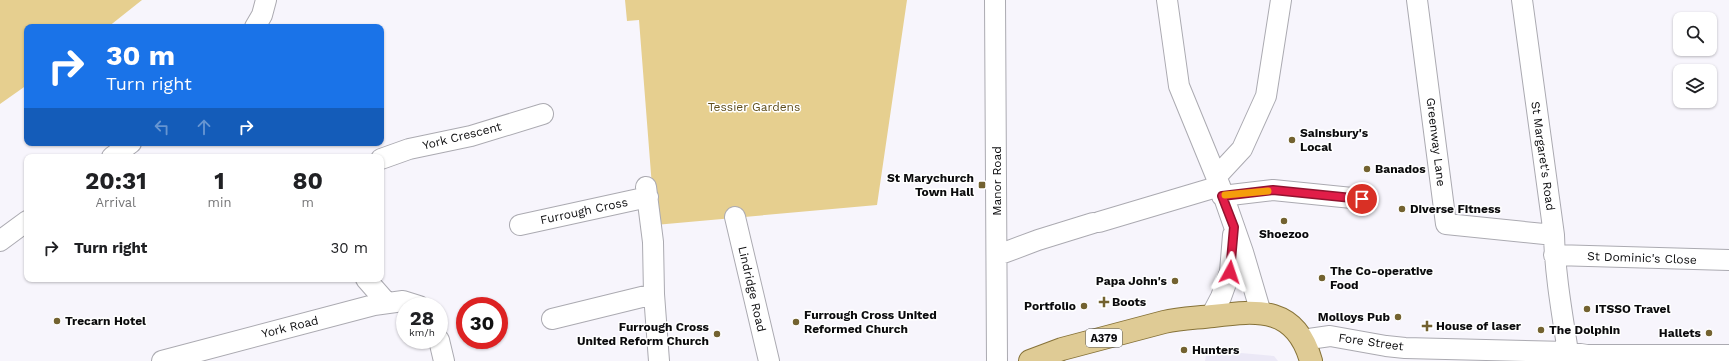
<!DOCTYPE html>
<html lang="en">
<head>
<meta charset="utf-8">
<style>
	:root { --surface:#fff; --page:#f2f2f2; --text:#202124; --muted:#757577 }
	body { margin:0; font-family:"Work Sans",sans-serif; background:var(--page); color:var(--text); height:100vh; display:flex; flex-direction:column; font-size:15px; white-space:nowrap }
	* { box-sizing:border-box; margin:0 }
	p { font-size:13px; color:var(--muted) }
	.icon { flex:none; width:22px; height:22px; fill:none; stroke:currentColor; stroke-width:2; stroke-linecap:round; stroke-linejoin:round }
	.map { position:relative; flex:1; overflow:hidden }
	.drawer { position:absolute; left:24px; top:154px; width:360px; height:128px; display:flex; flex-direction:column; background:var(--surface); border-radius:8px; box-shadow:0 1px 3px #0004 }
	.drawer>* { flex:none }
	.top-card { position:absolute; left:24px; top:24px; width:360px; height:122px; border-radius:8px; box-shadow:0 1px 3px #0004; background:#1a73e8; color:#fff; overflow:hidden }
	.controls { position:absolute; left:1673px; top:12px; display:grid; gap:8px }
	.controls a { display:grid; place-items:center; width:44px; height:44px; border-radius:8px; background:var(--surface); box-shadow:0 1px 3px #0004; font-size:20px }
	.speed { position:absolute; left:396px; top:297px; display:flex; gap:8px; font-size:20px; font-weight:700; text-align:center }
	.speed>* { display:grid; place-content:center; width:52px; height:52px; border-radius:50%; background:var(--surface); box-shadow:0 1px 3px #0004; line-height:1 }
	.speed small { font-size:10px; font-weight:400 }
	.speed .limit { border:6px solid #d22; background:#fff; color:#111 }
	.pin { position:absolute; display:grid; place-items:center; width:34px; height:34px; color:#fff; margin:-17px; border:2px solid #fff; border-radius:50%; box-shadow:0 1px 4px #0007 }
	.me { position:absolute; width:44px; margin:-22px; rotate:5deg; stroke-linejoin:round; filter:drop-shadow(0 0 3px #0008) }
	.turn { display:flex; align-items:center; gap:14px; height:84px; padding:0 16px; font-size:18px }
	.turn .icon { width:52px; height:52px; stroke-width:2.5 }
	.turn b { display:block; font-size:28px; line-height:34px }
	.lanes { display:flex; align-items:center; height:38px; padding:0 16px; background:#0003; justify-content:center; gap:20px; direction:ltr }
	.lanes .off { opacity:.35 }
	.eta { display:flex; justify-content:space-evenly; align-items:center; height:68px; text-align:center }
	.eta b { font-size:24px; font-weight:700; line-height:28px }
	ul { padding:0; list-style:none }
	li { display:flex; align-items:center; gap:12px; height:52px; padding:0 16px }
	li div { flex:1 }
	li b { display:block; font-size:15px }
	li em { font-style:normal }
	.map>svg:first-child { display:block }
</style>
</head>
<body>
<div class="map">
<svg width="1729" height="361" viewBox="0 0 1729 361">
	<rect width="100%" height="100%" fill="#f7f5fc"/>
	<path fill="#ebe8f6" d="M1207,350L1274,356L1278,361H1205Z"/>
	<path fill="#e6cf8f" d="M0,0H142L108,27H27V85L0,104Z
		M625,0H907L877,205L655,225L639,20L627,21Z"/>
	<g fill="none" stroke-linecap="round" stroke-linejoin="round">
		<g stroke="#abaab1" stroke-width="22">
			<path id="minor" d="M995,0L997,361
				M1167,0L1179,86L1220,186L1243,252L1261,313
				M1417,0L1446,224L1554,235
				M1522,0L1554,235C1555,274 1562,313 1568,352
				M255,27L262,15L266,0
				M112,157L131,143
				M381,159L409,149L471,136L543,114
				M1216,177L1242,149L1266,96L1281,0
				M646,187L653,242L654,294L659,361
				M1222,196L1273,190L1362,199
				M735,217L769,361
				M1099,222L1220,186
				M520,225L648,197
				M0,241L27,221
				M998,255L1038,240L1093,223
				M1554,255L1729,260
				M366,279L387,303
				M1211,316L1221,297L1230,272L1233,235
				M552,319L654,294
				M439,340L444,361
				M1302,340L1330,336L1386,346L1405,348L1568,352L1587,355H1729
				M162,361L374,305L403,301L419,306"/>
		</g>
		<g stroke="#867238" stroke-width="24">
			<path id="major" d="M1030,361L1062,349L1164,322C1180,318 1196,318 1213,316C1259,310 1296,307 1311,361"/>
		</g>
		<use href="#minor" stroke="#fff" stroke-width="20"/>
		<use href="#major" stroke="#dfcb95" stroke-width="22"/>
	</g>
	<g fill="none" stroke-linecap="round" stroke-linejoin="round">
		<g stroke="#92132f" stroke-width="10">
			<path id="route" d="M1230,272L1234,227L1222,196L1273,190L1362,199"/>
		</g>
		<use href="#route" stroke="#e11d48" stroke-width="7"/>
		<path stroke="#f59e0b" stroke-width="7" d="M1225,195L1268,191"/>
	</g>
	<g fill="#736230" stroke="#fff" stroke-width="1.5">
		<circle cx="1292" cy="140" r="4"/>
		<circle cx="1367" cy="169" r="4"/>
		<rect x="978" y="181" width="8" height="8" rx="2"/>
		<circle cx="1402" cy="209" r="4"/>
		<circle cx="1284" cy="221" r="4"/>
		<circle cx="1322" cy="278" r="4"/>
		<circle cx="1175" cy="281" r="4"/>
		<path d="M1102 296h4v4h4v4h-4v4h-4v-4h-4v-4h4z"/>
		<circle cx="1084" cy="306" r="4"/>
		<circle cx="1587" cy="309" r="4"/>
		<circle cx="1398" cy="317" r="4"/>
		<circle cx="57" cy="321" r="4"/>
		<circle cx="796" cy="322" r="4"/>
		<path d="M1425 320h4v4h4v4h-4v4h-4v-4h-4v-4h4z"/>
		<circle cx="1541" cy="330" r="4"/>
		<circle cx="1709" cy="333" r="4"/>
		<circle cx="717" cy="334" r="4"/>
		<circle cx="1184" cy="350" r="4"/>
	</g>
	<g text-anchor="middle" stroke-width="3" stroke-linejoin="round" paint-order="stroke">
		<rect fill="#fff" stroke="#545456" stroke-width="1" x="1086" y="329" width="36" height="18" rx="3"/>
		<g font-size="11" font-weight="bold" fill="#0b0b0d">
			<text x="1104" y="342">A379</text>
		</g>
		<g font-size="12" fill="#5f4e1c" stroke="#fff">
			<text x="754" y="111">Tessier Gardens</text>
		</g>
		<g font-size="12" font-weight="bold" fill="#0b0b0d" stroke="#fff" text-anchor="start">
			<text x="1300" y="137">Sainsbury's<tspan x="1300" dy="14">Local</tspan></text>
			<text x="1375" y="173">Banados</text>
			<text x="974" y="182" text-anchor="end">St Marychurch<tspan x="974" dy="14">Town Hall</tspan></text>
			<text x="1410" y="213">Diverse Fitness</text>
			<text x="1284" y="238" text-anchor="middle">Shoezoo</text>
			<text x="1330" y="275">The Co-operative<tspan x="1330" dy="14">Food</tspan></text>
			<text x="1167" y="285" text-anchor="end">Papa John's</text>
			<text x="1112" y="306">Boots</text>
			<text x="1076" y="310" text-anchor="end">Portfolio</text>
			<text x="1595" y="313">ITSSO Travel</text>
			<text x="804" y="319">Furrough Cross United<tspan x="804" dy="14">Reformed Church</tspan></text>
			<text x="1390" y="321" text-anchor="end">Molloys Pub</text>
			<text x="65" y="325">Trecarn Hotel</text>
			<text x="1436" y="330">House of laser</text>
			<text x="709" y="331" text-anchor="end">Furrough Cross<tspan x="709" dy="14">United Reform Church</tspan></text>
			<text x="1549" y="334">The Dolphin</text>
			<text x="1701" y="337" text-anchor="end">Hallets</text>
			<text x="1192" y="354">Hunters</text>
		</g>
		<g font-size="12" fill="#0b0b0d" stroke="#fff">
			<text transform="translate(462 136) rotate(-14)" y="4">York Crescent</text>
			<text transform="translate(1436 142) rotate(83)" y="4">Greenway Lane</text>
			<text transform="translate(1543 156) rotate(82)" y="4">St Margaret's Road</text>
			<text transform="translate(997 181) rotate(-90)" y="4">Manor Road</text>
			<text transform="translate(584 211) rotate(-12)" y="4">Furrough Cross</text>
			<text transform="translate(1642 258) rotate(2)" y="4">St Dominic's Close</text>
			<text transform="translate(752 289) rotate(77)" y="4">Lindridge Road</text>
			<text transform="translate(290 327) rotate(-14)" y="4">York Road</text>
			<text transform="translate(1371 342) rotate(8)" y="4">Fore Street</text>
		</g>
	</g>
</svg>
<div class="controls">
<a><svg class="icon" aria-label="search" viewBox="0 0 24 24"><circle cx="10" cy="10" r="6"/><path d="M15 15l6 6"/></svg></a>
<a><svg class="icon" aria-label="layers" viewBox="0 0 24 24"><path d="M12 4l9 5-9 5-9-5zM3 14l9 5 9-5"/></svg></a>
</div>
<div class="speed"><div>28<small>km/h</small></div><div class="limit">30</div></div>
<div class="pin" style="left:1362px;top:199px;background:#d93025"><svg class="icon" aria-label="arrive" viewBox="0 0 24 24"><path d="M6 21V4h12l-3 4 3 4H6"/></svg></div>
<svg class="me" style="left:1230px;top:272px" viewBox="-20 -20 40 40"><path d="M0-17L14 15 0 8-14 15z" fill="#e11d48" stroke="#fff" stroke-width="4"/></svg>
<div class="top-card">
<div class="turn"><svg class="icon" aria-label="right" viewBox="0 0 24 24"><path d="M7 20v-9h11M14 6l5 5-5 5"/></svg><div><b>30 m</b>Turn right</div></div>
<div class="lanes"><svg class="icon off" aria-label="left" viewBox="0 0 24 24"><path d="M17 20v-9H6M10 6l-5 5 5 5"/></svg><svg class="icon off" aria-label="ahead" viewBox="0 0 24 24"><path d="M12 20V5M6 11l6-6 6 6"/></svg><svg class="icon" aria-label="right" viewBox="0 0 24 24"><path d="M7 20v-9h11M14 6l5 5-5 5"/></svg></div>
</div>
<section class="drawer">
<div class="eta">
<div><b>20:31</b><p>Arrival</p></div>
<div><b>1</b><p>min</p></div>
<div><b>80</b><p>m</p></div>
</div>
<ul>
<li><svg class="icon" aria-label="right" viewBox="0 0 24 24"><path d="M7 20v-9h11M14 6l5 5-5 5"/></svg><div><b>Turn right</b></div><em>30 m</em></li>
</ul>
</section>
</div>
</body>
</html>
